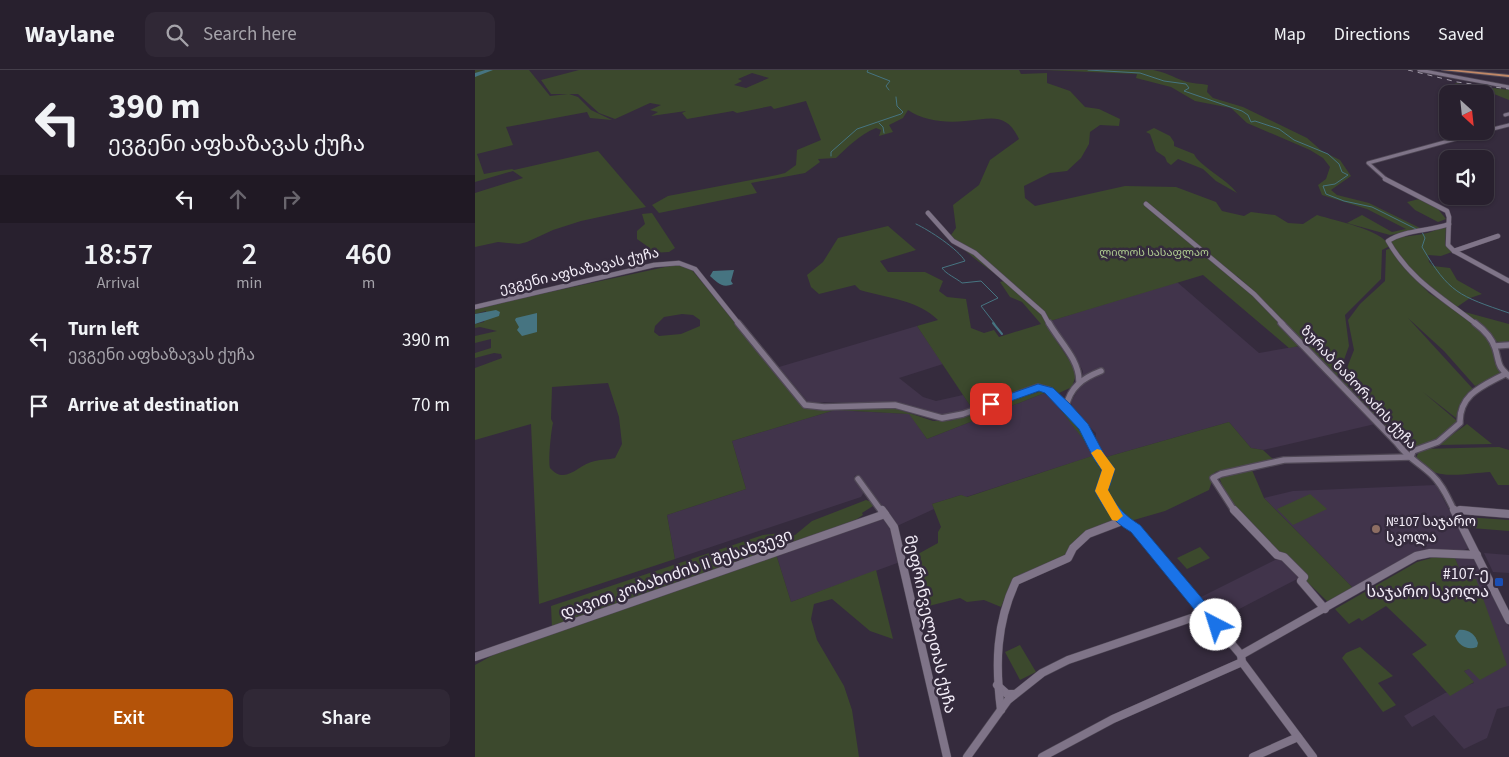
<!DOCTYPE html>
<meta charset="utf-8">
<style>
body{margin:0;font-family:"Source Sans 3","Noto Sans Georgian",sans-serif;background:#302836;color:#f1f3f6;height:100vh;display:flex;flex-direction:column;font-size:19px;white-space:nowrap}
*{box-sizing:border-box;margin:0}
p{font-size:16px;color:#a5a3aa}
.icon{flex:none;width:28px;height:28px;fill:none;stroke:currentColor;stroke-width:2;stroke-linecap:round;stroke-linejoin:round}
.map{position:relative;flex:1;overflow:hidden}
.sheet{display:flex;flex-direction:column;background:#28202e;width:475px}
.sheet>*{flex:none}
.hud{background:#28202e;color:#f1f3f6;overflow:hidden}
.needle{width:32px;rotate:153deg}
.fabs{position:absolute;left:964px;top:15px;display:grid;gap:10px}
.fabs a{display:grid;place-items:center;width:55px;height:55px;border-radius:10px;background:#28202e;box-shadow:0 1px 4px #0004,0 0 0 1px #443e4a;font-size:25px}
.pin{position:absolute;display:grid;place-items:center;width:42px;height:42px;color:#fff;margin:-21px;border-radius:10px;box-shadow:0 2px 8px #0006}
.me{position:absolute;width:55px;margin:-28px;rotate:320deg;stroke-linejoin:round;filter:drop-shadow(0 0 4px #0008)}
.turn{display:flex;align-items:center;gap:18px;height:105px;padding:0 25px;font-size:22px}
.turn .icon{width:65px;height:65px;stroke-width:2.5}
.turn b{display:block;font-size:35px;line-height:42px}
.lanes{display:flex;align-items:center;height:48px;padding:0 25px;background:#0003;justify-content:center;gap:25px;direction:ltr}
.lanes .off{opacity:.35}
.eta{display:flex;justify-content:space-evenly;align-items:center;height:85px;text-align:center}
.eta b{font-size:30px;font-weight:600;line-height:35px}
.cta{display:flex;gap:10px;margin-top:auto;padding:10px 25px}
.cta a{flex:1;height:58px;border-radius:10px;background:#b45309;color:#fff;font-size:20px;font-weight:600;line-height:58px;text-align:center}
.cta a+a{background:#302836;color:#f1f3f6}
ul{padding:0;list-style:none}
li{display:flex;align-items:center;gap:15px;height:65px;padding:0 25px}
li div{flex:1}
li b{display:block;font-size:19px}
li em{font-style:normal}
header{display:flex;align-items:center;gap:30px;box-sizing:border-box;height:70px;padding:0 25px;background:#28202e;border-bottom:1px solid #443e4a}
header strong{font-size:24px}
nav{display:flex;gap:28px;margin-inline-start:auto;font-size:18px}
.search{width:350px;height:45px;background:#302836;display:flex;align-items:center;gap:12px;box-sizing:border-box;padding:0 18px;border-radius:10px;color:#a5a3aa;font-size:19px}
main{display:flex;flex:1;min-height:0}
.map>svg:first-child{display:block}
.built{fill:#41344b}
.green{fill:#3c492d;fill-rule:evenodd}
.water{fill:#467481}
.lines{fill:none;stroke-linecap:round;stroke-linejoin:round}
.stream-far1{stroke:#467481;stroke-width:1}
.stream{stroke:#467481;stroke-width:2}
.river{fill:#467481;fill-rule:evenodd}
.minor-far3-casing{stroke:#504856;stroke-width:4.5}
.minor-far2-casing{stroke:#504856;stroke-width:5.5}
.minor-far1-casing{stroke:#504856;stroke-width:8}
.minor-casing{stroke:#504856;stroke-width:9}
.primary-casing{stroke:#504856;stroke-width:2}
.minor-far3{stroke:#7f7488;stroke-width:3}
.minor-far2{stroke:#7f7488;stroke-width:4.5}
.minor-far1{stroke:#7f7488;stroke-width:5.5}
.minor{stroke:#7f7488;stroke-width:8}
.primary{fill:#c08767;fill-rule:evenodd}
.rail{stroke:#a29ba9;stroke-width:1;stroke-dasharray:5 5;stroke-linecap:butt}
.route{fill:#1a73e8;stroke:#114b97}
.slow{fill:#f59e0b}
.education-dot{fill:#8d6e63;stroke:#352b3d;stroke-width:2}
.transit-dot{fill:#1a4fb4;stroke:#352b3d;stroke-width:2}
.labels{text-anchor:middle;stroke-width:5;stroke-linejoin:round;paint-order:stroke}
.far-park-label{font-size:11px;fill:#adc98f;stroke:#352b3d}
.street-label{font-size:14px;fill:#f3edf8;stroke:#352b3d}
.poi-label{font-size:14px;fill:#f3edf8;stroke:#352b3d;text-anchor:start}
.near-street-label{font-size:16px;fill:#f3edf8;stroke:#352b3d}
.near-poi-label{font-size:16px;fill:#f3edf8;stroke:#352b3d;text-anchor:end}
</style>
<header>
<strong>Waylane</strong>
<div class="search"><svg class="icon" aria-label="search" viewBox="0 0 24 24"><circle cx="10" cy="10" r="6"/><path d="M15 15l6 6"/></svg>Search here</div>
<nav><a>Map</a><a>Directions</a><a>Saved</a></nav>
</header>
<main>
<section class="sheet">
<div class="hud">
<div class="turn"><svg class="icon" aria-label="left" viewBox="0 0 24 24"><path d="M17 20v-9H6M10 6l-5 5 5 5"/></svg><div><b>390 m</b>ევგენი აფხაზავას ქუჩა</div></div>
<div class="lanes"><svg class="icon" aria-label="left" viewBox="0 0 24 24"><path d="M17 20v-9H6M10 6l-5 5 5 5"/></svg><svg class="icon off" aria-label="ahead" viewBox="0 0 24 24"><path d="M12 20V5M6 11l6-6 6 6"/></svg><svg class="icon off" aria-label="right" viewBox="0 0 24 24"><path d="M7 20v-9h11M14 6l5 5-5 5"/></svg></div>
</div>
<div class="eta">
<div><b>18:57</b><p>Arrival</p></div>
<div><b>2</b><p>min</p></div>
<div><b>460</b><p>m</p></div>
</div>
<ul>
<li><svg class="icon" aria-label="left" viewBox="0 0 24 24"><path d="M17 20v-9H6M10 6l-5 5 5 5"/></svg><div><b>Turn left</b><p>ევგენი აფხაზავას ქუჩა</p></div><em>390 m</em></li>
<li><svg class="icon" aria-label="arrive" viewBox="0 0 24 24"><path d="M6 21V4h12l-3 4 3 4H6"/></svg><div><b>Arrive at destination</b></div><em>70 m</em></li>
</ul>
<div class="cta"><a>Exit</a><a>Share</a></div>
</section>
<div class="map">
<svg width="1034" height="687" viewBox="0 0 1034 687">
<rect width="100%" height="100%" fill="#352b3d"/>
<!-- built -->
<g class="built">
<path d="M702 212 784 283 824 276 900 354 788 380 776 378 754 352 628 388 620 373 621 363 597 340 596 332 606 315 608 301 597 281 575 251Z"/>
<path d="M442 256 468 294 424 308 448 327 461 331 488 325 498 340 469 348 422 333 333 332 304 297Z"/>
<path d="M572 322 621 385 491 427 486 425 457 434 459 439 422 456 386 407 381 405 379 407 389 422 386 427 200 489 192 445 271 419 257 371 360 340 435 344 452 369Z"/>
<path d="M961 415 994 478 989 480H958L940 483 878 518 789 428 818 421Z"/>
<path d="M410 447 418 458 425 492 316 532 301 484Z"/>
<path d="M1009 483 1034 485V503L1018 502Z"/>
<path d="M979 486 999 487 1015 515 1034 557V636L1022 639 1012 668 989 679 959 645 937 657 929 646 970 623 999 613 989 601 994 599 1001 509 988 508Z"/>
<path d="M806 487 826 507 745 549 726 527Z"/>
</g>
<!-- green -->
<g class="green">
<path d="M0 0H54L75 26 93 24H76L66 10 104 0H544L546 4 572 3V13L595 21 610 37 624 39 645 49 644 56 625 55 615 62 614 74 606 88 592 101 575 103 549 116 550 128 560 136 650 116 701 117 741 132 747 141 769 146 776 142 800 145 813 153 828 154 842 145C861 151 905 159 915 176L907 180 906 209 870 245 874 276 862 309 781 223 762 206 757 208 779 225 824 276 814 278 728 205 572 252 575 261 602 302 597 317 584 323 566 316 498 340 442 256 463 250C443 230 412 228 385 220L380 215 344 224 336 217 332 205 348 192 363 168 413 156 441 180 405 191 413 202H450L468 211 464 221 472 227 491 229 496 258 509 263 519 260 524 267 566 254 547 232 535 227 525 212 529 211C511 196 490 184 476 165L481 158 478 135 504 115 515 90 544 69C531 41 515 49 490 51 471 53 449 51 433 40L428 48 414 55 418 62 404 66 406 60 401 58C384 65 374 76 361 88L343 89 345 92 330 103 276 113 282 123 184 143 177 135 193 126 302 105 310 103 321 95 322 80 346 70 331 31 299 39 296 36 262 43 258 41 212 49 207 43 211 41 176 46 183 42 175 40 186 35 175 33 140 49 124 43 103 24H94L103 27 116 40 137 50 115 48 112 42 31 57 38 75 2 84 9 104 37 99 39 100 123 81 171 137 106 151 78 160 52 172 44 174 23 172 0 177V123L48 108 38 101 0 112ZM277 3 294 8 271 18 259 15 267 11 263 9Z"/>
<path d="M570 0H678C690 2 698 7 709 11 717 14 725 13 733 15L732 22 738 28 768 37 832 68 847 81 865 90 876 106 856 120 862 125 894 133 947 159 915 165 872 153 887 145 917 162 931 159 892 139 847 125 843 115 851 109 855 97 848 88 835 80 772 53 756 38 720 31 696 17 661 8 662 4Z"/>
<path d="M979 13 1034 20V30L1019 24 1013 26Z"/>
<path d="M679 58 695 66 699 72V76L719 84C723 95 752 109 762 123L741 111 728 99 703 89 696 95 692 92 690 87 681 81 675 64 671 62Z"/>
<path d="M944 129 963 139 971 149 963 152 940 140 932 132Z"/>
<path d="M177 143 200 178 194 182 175 183 172 176 162 169V161L170 154 167 144Z"/>
<path d="M968 156H971L970 175 977 182 966 186 953 185 954 192 958 196 975 198 982 210 1007 224 995 228 982 237 986 241 1034 254V274L1019 271 1005 254 958 223 928 193 915 171 917 169C933 165 954 166 968 156Z"/>
<path d="M916 178 925 193 954 223 1003 255 1016 273 1020 293 1025 303 1023 306 1000 316 969 281 933 248 998 319 984 336 981 348 948 322 981 350V353L957 372 941 376 933 382 866 313 879 280 873 250 885 234 910 211 911 180Z"/>
<path d="M204 194 217 200 331 339 416 337 458 351H474L498 345 510 339 566 321C589 325 619 383 633 402L624 419V423L642 450 594 478 589 487 537 511 526 537 509 530 492 532 485 528 446 538 437 491 443 484 463 473V462L466 457 457 434 486 425 492 427 620 385 572 322 452 369 434 344 360 340 257 371 271 419 192 445 200 489 64 534 56 354 0 370V298L27 288 26 284 19 283 0 288V283L16 278V269L0 273V266L22 261 5 257 0 258V254L9 252 11 241 0 244V238ZM207 244 218 245 225 250V256L206 264 184 266 179 262 180 256 189 247ZM133 313 144 347 147 374 140 388C134 390 127 389 120 391 103 394 91 416 75 398 73 391 76 361 78 353L76 349 77 317Z"/>
<path d="M754 352 776 378 788 380 799 390C781 398 760 396 740 402L734 420 690 441 652 452 636 435 630 420 639 404 628 388Z"/>
<path d="M992 354 1017 374 963 375Z"/>
<path d="M1024 377 1034 380V415H1023L1015 402C991 403 956 413 941 388L945 379Z"/>
<path d="M777 400 789 428 878 518 853 532C825 504 752 441 744 406Z"/>
<path d="M835 424 852 439 818 455 802 439Z"/>
<path d="M391 430 397 432 398 436 387 443 388 445 382 449 328 471 77 558 76 536 288 465 305 463 310 467 320 465 337 451Z"/>
<path d="M990 447 1034 450V461L996 458Z"/>
<path d="M725 477 735 488 712 499 702 488Z"/>
<path d="M301 484 316 532 401 500 418 569 395 561 357 529 339 534 336 549 342 570 369 616 377 640 384 687H0V595L27 580Z"/>
<path d="M960 487 980 488 988 508 1001 509 1032 595 1005 610 994 599 989 601 999 612 975 626 937 584 952 575 911 536 887 551 884 548 874 554 860 539 942 492Z"/>
<path d="M545 575 561 602 545 610 530 582Z"/>
<path d="M885 577 918 606 903 613 921 635 908 642 867 588 871 583Z"/>
</g>
<!-- water -->
<g class="water">
<path d="M259 200 256 211 258 214C247 219 242 212 235 206L238 201Z"/>
<path d="M21 240 25 242 24 246 0 254V244Z"/>
<path d="M62 243V262L47 266 42 260 44 257 40 250 41 248Z"/>
<path d="M984 560C993 559 1000 564 1003 573L1002 577C992 581 983 575 980 566Z"/>
</g>
<g class="lines">
<!-- stream-far1 -->
<g class="stream-far1">
<path d="M393 0 392 2 415 11 411 16 414 20"/>
<path d="M613 0 665 3 689 11 711 14 714 18 709 21 767 41 773 45 776 52 780 51 804 59 819 70 853 84 864 94 867 102 873 105 860 114 848 116 851 124 869 131 897 137 947 162 950 168 947 177C974 223 984 226 1034 243"/>
<path d="M404 53 408 57 409 63"/>
<path d="M356 86V82L382 59 426 44 428 42 422 36 421 27"/>
<path d="M441 154C454 160 483 179 490 191L467 198C471 204 481 208 487 213L506 211 523 228 506 236 520 254"/>
</g>
<!-- stream -->
<path class="stream" d="M518 253 527 264"/>
<!-- river -->
<path class="river" d="M10 0H18L0 7V3Z"/>
<defs>
<g id="minor-far3">
<path d="M944 0 1034 17"/>
<path d="M1030 45 1034 44"/>
<path d="M1010 61 1034 55"/>
<path d="M912 110 893 93 1010 61"/>
</g>
<g id="minor-far2">
<path d="M910 109 972 141 974 147 973 175 979 181 1034 211"/>
<path d="M671 134 779 224 808 254"/>
<path d="M453 143 478 171 500 183 568 243 574 254"/>
<path d="M974 154C955 161 929 160 913 171 936 211 967 227 1001 254"/>
<path d="M979 181 1023 166"/>
<path d="M0 237 179 195 204 193 220 199 264 254"/>
</g>
<g id="minor-far1">
<path d="M263 253 330 335 349 337 420 335 467 348 488 344 563 317 574 320 609 357 625 389 634 399 627 421 639 442"/>
<path d="M574 253C584 271 604 289 604 311"/>
<path d="M806 253 922 373C934 389 943 392 957 405 968 415 973 429 980 442"/>
<path d="M1000 253C1008 259 1017 268 1020 278 1025 293 1021 295 1034 306"/>
<path d="M1020 276 1034 275"/>
<path d="M591 337C595 317 608 308 626 301"/>
<path d="M383 409 407 442"/>
<path d="M980 440 1002 442"/>
<path d="M760 442 738 408 746 404 809 390 936 387 938 381 963 372 985 353C984 324 1008 316 1030 304"/>
</g>
<g id="minor">
<path d="M407 440 419 457 472 687"/>
<path d="M638 440 660 459 766 585 767 592 838 687"/>
<path d="M759 440 802 485 809 487 829 507 826 511 850 539"/>
<path d="M979 440 1034 550"/>
<path d="M985 440 1034 444"/>
<path d="M766 585 941 486 955 483 1002 485"/>
<path d="M0 587 410 444"/>
<path d="M522 615 532 624H539"/>
<path d="M526 640C520 595 521 553 541 511L593 488 598 478 613 464 647 451"/>
<path d="M492 687 533 630 567 603 593 590 731 543"/>
<path d="M567 687 638 649 767 592"/>
<path d="M778 687 823 667"/>
</g>
<path id="primary" d="M967 0H983L1034 5V7Z"/>
</defs>
<!-- minor-far3 casing -->
<use href="#minor-far3" class="minor-far3-casing"/>
<!-- minor-far2 casing -->
<use href="#minor-far2" class="minor-far2-casing"/>
<!-- minor-far1 casing -->
<use href="#minor-far1" class="minor-far1-casing"/>
<!-- minor casing -->
<use href="#minor" class="minor-casing"/>
<!-- primary casing -->
<use href="#primary" class="primary-casing"/>
<!-- minor-far3 -->
<use href="#minor-far3" class="minor-far3"/>
<!-- minor-far2 -->
<use href="#minor-far2" class="minor-far2"/>
<!-- minor-far1 -->
<use href="#minor-far1" class="minor-far1"/>
<!-- minor -->
<use href="#minor" class="minor"/>
<!-- primary -->
<use href="#primary" class="primary"/>
<!-- rail -->
<path class="rail" d="M933 0 982 12 1034 19"/>
</g>
<!-- route -->
<path class="route" d="M563 314 578 318 595 334 613 354 630 386 640 399 633 421C642 437 649 445 665 455L746 551 748 555 746 560 741 562 736 560 656 462C637 451 630 440 620 421L627 400 619 389 604 359 570 323 564 321 516 338 510 334 512 332Z"/>
<!-- slow -->
<path class="slow" d="M622 379 626 380 640 399 633 420 648 446 642 451 637 450 620 421 627 400 616 383Z"/>
<!-- markers -->
<circle class="education-dot" cx="901" cy="459" r="5"/>
<rect class="transit-dot" x="1019" y="507" width="10" height="10" rx="2.5"/>
<g class="labels">
<!-- far-park labels -->
<g class="far-park-label">
<text x="679" y="186">ლილოს სასაფლაო</text>
</g>
<!-- street labels -->
<g class="street-label">
<text transform="translate(104 200) rotate(-13)" y="5">ევგენი აფხაზავას ქუჩა</text>
<text transform="translate(884 317) rotate(47)" y="5">ზურაბ ნამორაძის ქუჩა</text>
</g>
<!-- poi labels -->
<g class="poi-label">
<text x="911" y="456">№107 საჯარო<tspan x="911" dy="16">სკოლა</tspan></text>
</g>
<!-- near-street labels -->
<g class="near-street-label">
<text transform="translate(201 503) rotate(-19)" y="6">დავით კობახიძის II შესახვევი</text>
<text transform="translate(456 554) rotate(77)" y="6">მეფრინველეთას ქუჩა</text>
</g>
<!-- near-poi labels -->
<g class="near-poi-label">
<text x="1014" y="509">#107-ე<tspan x="1014" dy="18">საჯარო სკოლა</tspan></text>
</g>
</g>
</svg>
<div class="fabs">
<a><svg class="needle" viewBox="-14 -14 28 28"><path d="M0-13l5 13h-10z" fill="#e53935"/><path d="M0 13l5-13h-10z" fill="#a5a3aa"/></svg></a>
<a><svg class="icon" aria-label="sound" viewBox="0 0 24 24"><path d="M4 9h4l5-4v14l-5-4H4zM17 9q2 3 0 6"/></svg></a>
</div>
<div class="pin" style="left:516px;top:334px;background:#d93025"><svg class="icon" aria-label="arrive" viewBox="0 0 24 24"><path d="M6 21V4h12l-3 4 3 4H6"/></svg></div>
<svg class="me" style="left:741px;top:555px" viewBox="-20 -20 40 40"><circle r="19" fill="#fff"/><path d="M0-13L10 11 0 6-10 11z" fill="#1a73e8"/></svg>
</div>
</main>
